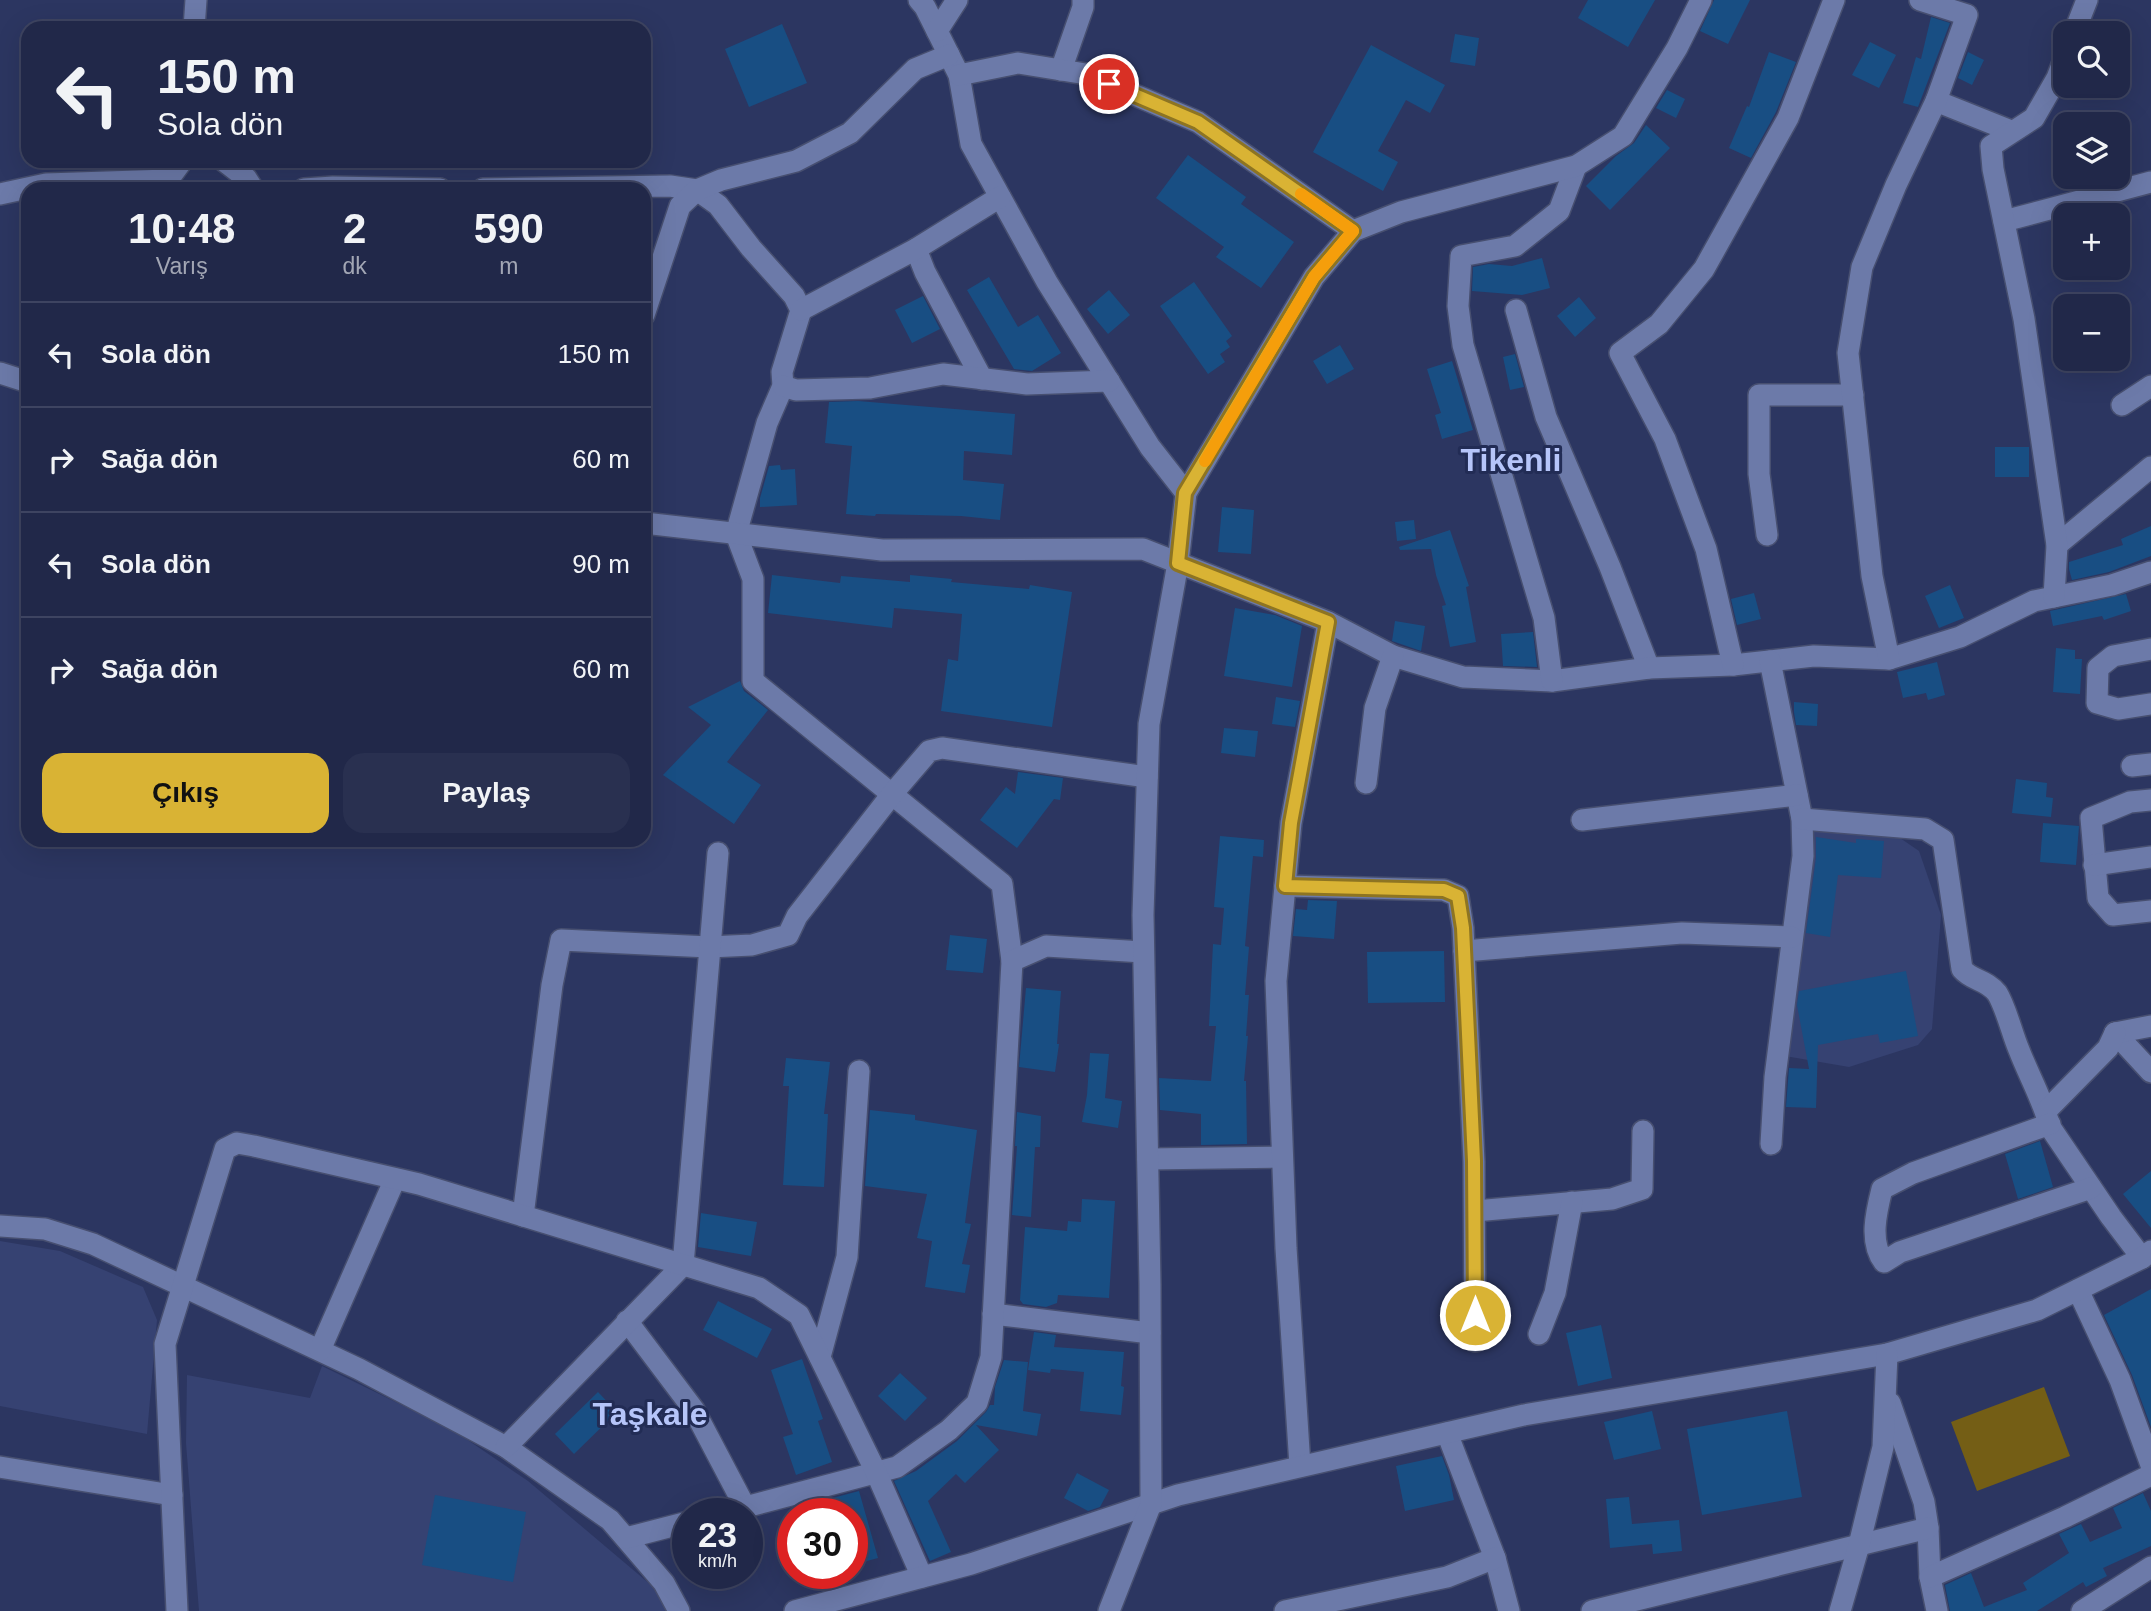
<!DOCTYPE html>
<html lang="tr">
<meta charset="utf-8">
<style>
body{margin:0;font-family:Arial,sans-serif;background:#293050;color:#f1f3f6;height:100vh;display:flex;flex-direction:column;font-size:26px;white-space:nowrap}
*{box-sizing:border-box;margin:0}
p{font-size:23px;color:#a2a6b4}
.icon{flex:none;width:38px;height:38px;fill:none;stroke:currentColor;stroke-width:2;stroke-linecap:round;stroke-linejoin:round}
.map{position:relative;flex:1;overflow:hidden}
.details{position:absolute;left:21px;top:182px;width:630px;height:665px;display:flex;flex-direction:column;background:#212849;border-radius:21px;box-shadow:0 7px 28px #0002,0 0 0 2px #3e4461}
.details>*{flex:none}
.guide{position:absolute;left:21px;top:21px;width:630px;height:147px;border-radius:21px;box-shadow:0 7px 28px #0002,0 0 0 2px #3e4461;background:#212849;color:#f1f3f6;overflow:hidden}
.fabs{position:absolute;left:2053px;top:21px;display:grid;gap:14px}
.fabs a{display:grid;place-items:center;width:77px;height:77px;border-radius:14px;background:#212849;box-shadow:0 7px 28px #0002,0 0 0 2px #3e4461;font-size:35px}
.speed{position:absolute;left:672px;top:1498px;display:flex;gap:14px;font-size:35px;font-weight:700;text-align:center}
.speed>*{display:grid;place-content:center;width:91px;height:91px;border-radius:50%;background:#212849;box-shadow:0 7px 28px #0002,0 0 0 2px #3e4461;line-height:1}
.speed small{font-size:18px;font-weight:400}
.speed .limit{border:10px solid #d22;background:#fff;color:#111}
.pin{position:absolute;display:grid;place-items:center;width:60px;height:60px;color:#fff;margin:-30px;border:4px solid #fff;border-radius:50%;box-shadow:0 2px 7px #0007}
.me{position:absolute;width:77px;margin:-38px;rotate:0deg;stroke-linejoin:round;filter:drop-shadow(0 0 5px #0008)}
.turn{display:flex;align-items:center;gap:24px;height:147px;padding:0 21px;font-size:32px}
.turn .icon{width:91px;height:91px;stroke-width:2.5}
.turn b{display:block;font-size:49px;line-height:60px}
.eta{display:flex;justify-content:space-evenly;align-items:center;height:119px;text-align:center}
.eta b{font-size:42px;font-weight:700;line-height:49px}
.action{display:flex;gap:14px;margin-top:auto;padding:14px 21px}
.action a{flex:1;height:80px;border-radius:21px;background:#d9b334;color:#111;font-size:28px;font-weight:700;line-height:80px;text-align:center}
.action a+a{background:#293050;color:#f1f3f6}
ul{padding:0;list-style:none}
li{display:flex;align-items:center;gap:21px;height:105px;padding:0 21px;border-top:2px solid #3e4461}
li div{flex:1}
li b{display:block;font-size:26px}
li em{font-style:normal}
.map>svg:first-child{display:block}
.built{fill:#364272}
.green{fill:#745e15}
.building{fill:#184e83}
.lines{fill:none;stroke-linecap:round;stroke-linejoin:round}
.minor-casing{stroke:#474f70;stroke-width:24}
.minor{stroke:#6c7aa9;stroke-width:21}
.route-casing{stroke:#8d7422;stroke-width:18}
.route{stroke:#d9b334;stroke-width:12}
.slow{stroke:#f59e0b;stroke-width:12}
.labels{text-anchor:middle;stroke-width:6;stroke-linejoin:round;paint-order:stroke}
.district-label{font-size:32px;font-weight:bold;fill:#b6c5f9;stroke:#222c55}
</style>
<div class="map">
<svg width="2151" height="1611" viewBox="0 0 2151 1611">
<rect width="100%" height="100%" fill="#2c3661"/>
<!-- built -->
<g class="built">
<path d="M1812 830 1900 838 1919 851 1941 915 1932 1029 1918 1045 1849 1067 1785 1056Z"/>
<path d="M0 1241 60 1251 143 1287 157 1320 147 1434 0 1406Z"/>
<path d="M322 1366 453 1430 528 1481 651 1585 667 1609 665 1611H199L186 1443 187 1375 310 1398Z"/>
</g>
<!-- green -->
<path class="green" d="M2044 1387 2070 1456 1977 1491 1951 1422Z"/>
<!-- building -->
<g class="building">
<path d="M1588 0H1655L1628 47 1578 18Z"/>
<path d="M1714 0H1750L1728 44 1700 31Z"/>
<path d="M1931 17 1950 23 1918 107 1903 103 1916 57 1921 59Z"/>
<path d="M782 24 807 83 749 107 725 49Z"/>
<path d="M1455 34 1479 38 1475 66 1450 62Z"/>
<path d="M1870 42 1896 55 1879 88 1852 75Z"/>
<path d="M1371 45 1445 85 1430 113 1406 100 1378 151 1398 162 1383 191 1313 152Z"/>
<path d="M1769 52 1796 62 1776 112 1751 158 1729 148 1747 106 1749 107Z"/>
<path d="M1968 52 1984 60 1972 85 1958 78Z"/>
<path d="M1667 90 1685 99 1676 118 1656 108Z"/>
<path d="M1646 125 1670 148 1610 210 1586 186 1616 156 1634 143Z"/>
<path d="M1188 155 1246 197 1241 204 1294 242 1261 288 1216 257 1224 247 1156 198Z"/>
<path d="M1542 258 1550 288 1522 295 1472 291 1473 267 1489 264 1512 266Z"/>
<path d="M989 277 1018 327 1038 315 1061 353 1032 371 1014 369 967 290Z"/>
<path d="M1194 282 1232 336 1226 341 1230 347 1220 354 1225 362 1208 374 1160 306Z"/>
<path d="M1109 290 1130 315 1108 334 1087 309Z"/>
<path d="M923 296 940 329 912 343 895 310Z"/>
<path d="M1579 297 1596 318 1575 337 1557 316Z"/>
<path d="M1340 345 1354 369 1327 384 1313 361Z"/>
<path d="M1515 354 1524 387 1510 390 1503 357Z"/>
<path d="M1452 361 1473 430 1442 439 1435 415 1441 413 1427 369Z"/>
<path d="M858 401 1015 414 1012 455 964 451 963 480 1004 484 1000 520 961 516 876 514 875 516 846 514 852 446 825 443 829 402Z"/>
<rect x="1995" y="447" width="34" height="30"/>
<path d="M780 465 781 470 795 469 797 505 760 507V498L769 466Z"/>
<path d="M1222 507 1254 510 1251 554 1218 552Z"/>
<path d="M1414 520 1416 539 1397 541 1395 522Z"/>
<path d="M2151 526V556L2109 572 2072 580 2069 569V562L2123 545 2121 539Z"/>
<path d="M1450 530 1469 586 1466 587 1476 642 1450 647 1442 606 1446 605 1436 575 1431 549 1400 550 1399 547Z"/>
<path d="M772 575 840 583 841 576 910 582V575L952 579 951 582 1029 589 1030 585 1072 592 1052 727 941 711 948 659 958 661 962 614 894 608 892 628 768 613Z"/>
<path d="M1950 585 1964 618 1939 628 1925 596Z"/>
<path d="M1754 593 1761 619 1737 625 1731 599Z"/>
<path d="M2126 594 2131 611 2104 620 2102 616 2053 626 2050 611Z"/>
<path d="M1235 608 1275 615 1302 626 1292 687 1224 676Z"/>
<path d="M1395 621 1425 626 1421 651 1392 641Z"/>
<path d="M1533 632 1537 667 1503 666 1501 634Z"/>
<path d="M2056 648 2075 650V659H2082L2080 694 2053 692Z"/>
<path d="M1937 662 1945 695 1928 700 1926 693 1903 698 1897 672Z"/>
<path d="M740 681 744 691 768 710 727 762 761 785 734 824 663 775 711 725 688 707Z"/>
<path d="M1276 697 1300 701 1295 727 1272 724Z"/>
<path d="M1794 702 1818 704 1817 726 1796 725 1794 712Z"/>
<path d="M1224 728 1258 731 1255 757 1221 753Z"/>
<path d="M1018 772 1063 778 1060 800 1054 799 1017 848 980 820 1006 787 1015 794Z"/>
<path d="M2016 779 2047 783 2046 797 2053 798 2051 817 2012 813Z"/>
<path d="M2043 823 2079 826 2076 865 2040 862Z"/>
<path d="M1220 836 1264 840 1263 857 1253 856 1245 946 1249 947 1245 995H1249L1246 1036H1248L1244 1081H1246L1247 1144 1201 1145V1114L1160 1110 1159 1078 1211 1081 1216 1026H1209L1213 944 1221 945 1224 908 1214 907Z"/>
<path d="M1816 837 1856 843V839L1884 841 1881 878 1838 875 1830 937 1806 933 1816 858Z"/>
<path d="M1308 900 1337 901 1334 939 1293 936 1296 909 1307 910Z"/>
<path d="M950 935 987 939 983 973 946 970Z"/>
<path d="M1444 951 1445 1002 1368 1003 1367 952Z"/>
<path d="M1906 971 1918 1036 1880 1043 1878 1034 1818 1045 1816 1108 1786 1107 1789 1068 1809 1069 1797 1005 1799 991Z"/>
<path d="M1026 988 1061 991 1057 1044H1059L1055 1072 1019 1067Z"/>
<path d="M1090 1053 1109 1054 1105 1098 1122 1101 1118 1128 1082 1122 1087 1095Z"/>
<path d="M786 1058 830 1062 824 1114H828L824 1187 783 1185 789 1086H783Z"/>
<path d="M870 1110 915 1115V1120L977 1130 965 1223 971 1224 962 1264 970 1265 965 1293 925 1287 932 1241 917 1238 927 1194 865 1186Z"/>
<path d="M1017 1112 1041 1116 1040 1147H1035L1031 1217 1012 1215 1017 1146H1015Z"/>
<path d="M2040 1141 2053 1187 2018 1199 2005 1154Z"/>
<path d="M2151 1171V1228L2123 1194Z"/>
<path d="M1082 1199 1115 1201 1109 1298 1058 1295 1057 1303 1046 1307 1023 1304 1020 1300 1025 1227 1067 1231 1068 1221 1081 1222Z"/>
<path d="M701 1213 757 1222 751 1256 698 1247Z"/>
<path d="M2151 1289V1427L2132 1375 2104 1315Z"/>
<path d="M718 1301 772 1329 757 1358 703 1330Z"/>
<path d="M1601 1325 1612 1378 1578 1386 1566 1333Z"/>
<path d="M1034 1332 1056 1335 1054 1347 1124 1352 1121 1386 1124 1387 1121 1415 1080 1411 1084 1372 1051 1369 1050 1373 1028 1370Z"/>
<path d="M802 1359 823 1419 818 1421 832 1462 796 1475 783 1437 793 1434 771 1370Z"/>
<path d="M1004 1360 1028 1362 1023 1411 1041 1414 1037 1436 976 1425 999 1450 965 1483 956 1474 928 1501 951 1552 930 1561 894 1481 916 1471 957 1441 986 1412 990 1405H994L995 1387Z"/>
<path d="M900 1373 927 1398 905 1421 878 1396Z"/>
<path d="M598 1392 617 1412 574 1454 555 1434Z"/>
<path d="M1652 1411 1661 1449 1614 1460 1604 1422Z"/>
<path d="M1787 1411 1802 1497 1702 1515 1687 1429Z"/>
<path d="M1442 1456 1449 1475 1454 1500 1405 1511 1396 1466Z"/>
<path d="M1077 1473 1109 1490 1100 1507 1088 1511 1064 1498Z"/>
<path d="M859 1491 878 1558 852 1565V1514H829L825 1500Z"/>
<path d="M2143 1493 2151 1511V1546L2103 1568 2107 1576 2086 1587 2083 1582 2037 1611H1950L1945 1585 1971 1573 1984 1607 2027 1590 2023 1583 2069 1553 2059 1534 2081 1524 2090 1542 2122 1528 2113 1508Z"/>
<path d="M435 1495 526 1512 513 1582 422 1565Z"/>
<path d="M1629 1497 1632 1524 1679 1520 1682 1551 1653 1554 1652 1544 1610 1548 1606 1499Z"/>
</g>
<g class="lines">
<defs>
<g id="minor">
<path d="M919 0 925 7 959 75 971 144 1047 282 1150 447 1186 493"/>
<path d="M194 28 196 0"/>
<path d="M937 31 957 0"/>
<path d="M2074 33 2087 0"/>
<path d="M1061 70 1083 7V0"/>
<path d="M959 75 1018 63 1086 74 1198 122 1353 231"/>
<path d="M1936 101 2011 131"/>
<path d="M224 161 246 178 253 189"/>
<path d="M304 189 333 187 440 189"/>
<path d="M483 189 670 186 697 190 718 205 751 248 794 296 801 310 782 372 783 386 767 423 736 534 753 579V681L1002 884 1012 961"/>
<path d="M0 194 46 184 168 180 182 161"/>
<path d="M2004 221 2151 182"/>
<path d="M916 249 925 272 982 379"/>
<path d="M801 310 916 249 1000 197"/>
<path d="M1516 310 1546 417 1610 567 1649 668"/>
<path d="M644 315 680 206 697 190 721 180 796 161 850 133 915 69 949 55"/>
<path d="M0 373 28 382"/>
<path d="M783 386 796 390 870 388 943 374 1027 384 1109 381"/>
<path d="M2122 405 2151 386"/>
<path d="M644 523 882 550 1143 549 1328 622 1393 656 1463 677 1552 681 1649 668 1733 665 1814 656 1889 659 1960 637 2034 601 2112 585 2151 572"/>
<path d="M1767 535 1759 474V395H1853"/>
<path d="M2057 545 2151 467"/>
<path d="M2054 597 2057 545 2024 319 1993 169 1991 146 2034 118 2057 78 2065 57"/>
<path d="M2151 649 2113 656 2098 668 2097 703 2118 709 2151 704"/>
<path d="M1889 659 1872 576 1848 353 1862 267 1896 185 1936 101 1967 15 1920 0"/>
<path d="M1770 661 1802 819 1803 856 1775 1077 1771 1144"/>
<path d="M1733 665 1706 549 1665 439 1620 353 1659 324 1704 269 1788 118 1834 0"/>
<path d="M1552 681 1544 618 1463 345 1458 306 1461 256 1515 246 1559 211 1576 166"/>
<path d="M2132 766 2151 764"/>
<path d="M1366 783 1375 708 1393 656"/>
<path d="M2151 800 2130 802 2091 818 2098 898 2113 915 2151 911"/>
<path d="M1802 819 1925 829 1943 840 1962 969C1972 981 1986 979 1997 993 2006 1007 2012 1034 2019 1050 2029 1076 2043 1100 2050 1127L2111 1217 2142 1258"/>
<path d="M1582 820 1797 795"/>
<path d="M2094 865 2151 857"/>
<path d="M1285 886 1444 890 1458 896 1463 928 1474 1162 1475 1341"/>
<path d="M1464 951 1682 933 1792 937"/>
<path d="M2115 1033 2151 1072"/>
<path d="M2115 1033 2151 1026"/>
<path d="M2046 1111 2108 1048 2115 1033"/>
<path d="M2050 1124 1913 1173 1882 1189C1876 1213 1869 1242 1884 1262L1900 1252 2091 1188"/>
<path d="M1148 1159 1282 1157"/>
<path d="M1475 1211 1612 1199 1642 1189 1643 1131"/>
<path d="M523 1216 552 985 561 940 709 947 752 945 788 935 797 916 893 793 929 751 942 748 1147 777"/>
<path d="M0 1226 45 1229 93 1244 359 1369 506 1447 610 1520 664 1583 679 1611"/>
<path d="M2078 1290 2120 1380 2151 1465"/>
<path d="M993 1314 1150 1333"/>
<path d="M627 1321 694 1410 745 1507"/>
<path d="M1539 1334 1555 1293 1572 1202"/>
<path d="M320 1350 395 1179"/>
<path d="M820 1357 847 1257 859 1071"/>
<path d="M1890 1403 1924 1502 1928 1528 1930 1577 1937 1611"/>
<path d="M1447 1433 1495 1558 1509 1611"/>
<path d="M506 1447 683 1265 718 853"/>
<path d="M1300 1466 1286 1248 1276 981 1291 823 1328 622"/>
<path d="M0 1467 172 1495"/>
<path d="M719 1514 897 1467 949 1430 977 1403 991 1357 1012 961 1046 946 1143 952"/>
<path d="M626 1538 688 1522"/>
<path d="M1930 1577 2065 1517 2151 1475"/>
<path d="M177 1611 165 1344 225 1149 237 1143 254 1146 419 1184 759 1288 799 1315 876 1472 922 1577"/>
<path d="M795 1611 971 1564 1178 1495 1524 1415 1887 1354 2037 1310 2142 1258 2151 1251"/>
<path d="M1109 1611 1151 1504 1150 1284 1143 915 1149 724 1178 563 1186 493 1314 277 1353 231 1401 212 1576 166 1623 136 1677 48 1701 0"/>
<path d="M1285 1611 1447 1577 1495 1558"/>
<path d="M1592 1611 1928 1528"/>
<path d="M1840 1611 1859 1545 1883 1447 1887 1354"/>
<path d="M2082 1611 2151 1567"/>
</g>
</defs>
<!-- minor casing -->
<use href="#minor" class="minor-casing"/>
<!-- minor -->
<use href="#minor" class="minor"/>
</g>
<g class="lines">
<defs>
<path id="route" d="M1109 84 1198 122 1353 231 1314 277 1185 493 1178 563 1328 622 1291 823 1285 886 1444 890 1458 896 1463 928 1474 1161 1475 1315"/>
</defs>
<!-- route casing -->
<use href="#route" class="route-casing"/>
<!-- route -->
<use href="#route" class="route"/>
<!-- slow -->
<path class="slow" d="M1205 461 1314 277 1353 231 1301 194"/>
</g>
<g class="labels">
<!-- district labels -->
<g class="district-label">
<text x="1511" y="471">Tikenli</text>
<text x="650" y="1425">Taşkale</text>
</g>
</g>
</svg>
<div class="fabs">
<a><svg class="icon" aria-label="search" viewBox="0 0 24 24"><circle cx="10" cy="10" r="6"/><path d="M15 15l6 6"/></svg></a>
<a><svg class="icon" aria-label="layers" viewBox="0 0 24 24"><path d="M12 4l9 5-9 5-9-5zM3 14l9 5 9-5"/></svg></a>
<a>+</a>
<a>−</a>
</div>
<div class="speed"><div>23<small>km/h</small></div><div class="limit">30</div></div>
<div class="pin" style="left:1109px;top:84px;background:#d93025"><svg class="icon" aria-label="arrive" viewBox="0 0 24 24"><path d="M6 21V4h12l-3 4 3 4H6"/></svg></div>
<svg class="me" style="left:1475px;top:1315px" viewBox="-20 -20 40 40"><circle r="17" fill="#d9b334" stroke="#fff" stroke-width="3"/><path d="M0-11L8 9 0 5-8 9z" fill="#fff"/></svg>
<div class="guide">
<div class="turn"><svg class="icon" aria-label="left" viewBox="0 0 24 24"><path d="M17 20v-9H6M10 6l-5 5 5 5"/></svg><div><b>150 m</b>Sola dön</div></div>
</div>
<section class="details">
<div class="eta">
<div><b>10:48</b><p>Varış</p></div>
<div><b>2</b><p>dk</p></div>
<div><b>590</b><p>m</p></div>
</div>
<ul>
<li><svg class="icon" aria-label="left" viewBox="0 0 24 24"><path d="M17 20v-9H6M10 6l-5 5 5 5"/></svg><div><b>Sola dön</b></div><em>150 m</em></li>
<li><svg class="icon" aria-label="right" viewBox="0 0 24 24"><path d="M7 20v-9h11M14 6l5 5-5 5"/></svg><div><b>Sağa dön</b></div><em>60 m</em></li>
<li><svg class="icon" aria-label="left" viewBox="0 0 24 24"><path d="M17 20v-9H6M10 6l-5 5 5 5"/></svg><div><b>Sola dön</b></div><em>90 m</em></li>
<li><svg class="icon" aria-label="right" viewBox="0 0 24 24"><path d="M7 20v-9h11M14 6l5 5-5 5"/></svg><div><b>Sağa dön</b></div><em>60 m</em></li>
</ul>
<div class="action"><a>Çıkış</a><a>Paylaş</a></div>
</section>
</div>
